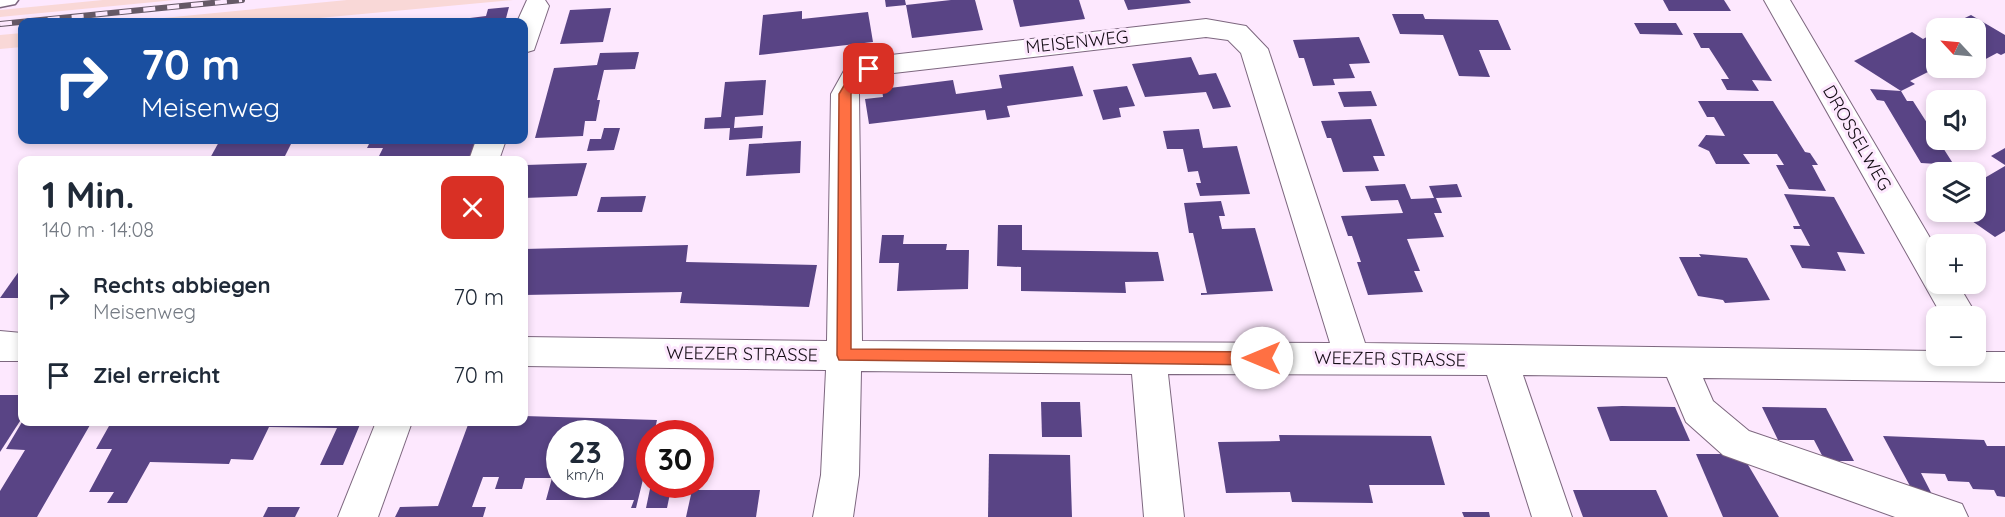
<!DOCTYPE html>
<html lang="de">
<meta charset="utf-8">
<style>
body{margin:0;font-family:Quicksand,sans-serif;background:#f2f2f3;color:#1f2937;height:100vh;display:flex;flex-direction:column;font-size:22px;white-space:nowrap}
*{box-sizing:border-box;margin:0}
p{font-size:20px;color:#747a83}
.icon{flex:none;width:33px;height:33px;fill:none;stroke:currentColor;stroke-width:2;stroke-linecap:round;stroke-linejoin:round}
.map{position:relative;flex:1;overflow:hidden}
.sheet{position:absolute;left:18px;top:156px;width:510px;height:270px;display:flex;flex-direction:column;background:#fff;border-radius:12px;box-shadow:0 3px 9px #0003}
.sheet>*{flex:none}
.banner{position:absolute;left:18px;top:18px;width:510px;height:126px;border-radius:12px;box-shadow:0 3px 9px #0003;background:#1a4fa0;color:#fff;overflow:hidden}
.needle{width:39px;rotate:296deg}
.tools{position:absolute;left:1926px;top:18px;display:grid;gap:12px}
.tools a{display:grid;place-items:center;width:60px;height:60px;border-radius:12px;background:#fff;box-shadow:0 3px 9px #0003;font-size:30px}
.speed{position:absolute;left:546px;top:420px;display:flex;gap:12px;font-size:30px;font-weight:700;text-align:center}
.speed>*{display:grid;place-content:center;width:78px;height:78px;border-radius:50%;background:#fff;box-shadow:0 3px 9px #0003;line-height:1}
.speed small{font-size:15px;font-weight:400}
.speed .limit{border:9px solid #d22;background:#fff;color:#111}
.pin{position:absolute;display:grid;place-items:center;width:51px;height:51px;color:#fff;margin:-26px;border-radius:12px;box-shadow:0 3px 9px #0006}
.me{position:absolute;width:66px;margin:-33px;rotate:270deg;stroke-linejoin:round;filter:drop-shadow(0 0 4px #0008)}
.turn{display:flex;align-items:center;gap:21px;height:126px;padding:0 24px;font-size:27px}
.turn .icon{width:78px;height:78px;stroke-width:2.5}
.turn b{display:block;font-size:42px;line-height:51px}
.round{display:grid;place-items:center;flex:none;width:63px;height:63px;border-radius:12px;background:#f2f2f3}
.overview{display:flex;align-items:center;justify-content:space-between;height:102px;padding:0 24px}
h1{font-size:36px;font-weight:700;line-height:45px}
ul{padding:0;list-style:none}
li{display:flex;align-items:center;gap:18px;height:78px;padding:0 24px}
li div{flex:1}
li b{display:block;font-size:22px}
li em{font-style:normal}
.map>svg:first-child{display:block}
.green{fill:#f9d8d7}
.building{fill:#594485;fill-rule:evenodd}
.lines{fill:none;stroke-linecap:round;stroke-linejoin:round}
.lane-casing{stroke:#7d677f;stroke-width:3}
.street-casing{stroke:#7d677f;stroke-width:2}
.lane{fill:#fff;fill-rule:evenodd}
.street{fill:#fff;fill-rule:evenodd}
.rail-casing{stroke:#665967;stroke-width:6}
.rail{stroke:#fde8fe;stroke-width:4;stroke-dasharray:12;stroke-linecap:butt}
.route{fill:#ff7043;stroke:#a6492c;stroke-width:1.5}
.labels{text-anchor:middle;stroke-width:6;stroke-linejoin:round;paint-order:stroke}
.street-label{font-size:18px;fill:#150d16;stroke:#fde8fe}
</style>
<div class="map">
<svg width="2005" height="517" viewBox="0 0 2005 517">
<rect width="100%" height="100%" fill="#fde8fe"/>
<!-- green -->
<g class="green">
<path d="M103 0H175L0 17V10Z"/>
<path d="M347 0H513L276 22H122Z"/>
<path d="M22 33V47L0 49V35Z"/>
</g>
<!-- building -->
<g class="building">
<path d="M885 0H905L906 5 886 7Z"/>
<path d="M951 0H975L983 30 912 38 906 5Z"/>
<path d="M1013 0H1079L1085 19 1020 27Z"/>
<path d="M1124 0H1189L1191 3 1128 10Z"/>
<path d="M1663 0H1724L1731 11H1669Z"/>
<path d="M509 7 505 22H468L470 18 486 16 488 9Z"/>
<path d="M611 8 603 42 560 44 570 10Z"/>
<path d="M802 11V19L868 12 873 42 759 55 763 15Z"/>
<path d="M1392 14H1423L1425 19 1498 20 1511 50H1479L1490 77 1459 76 1443 35 1400 34Z"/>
<path d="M1971 15 2005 35V53L2001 55 1997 53 1982 61 1986 63 1973 70 1969 68H1976V28H1944Z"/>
<path d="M1634 23H1676L1683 35 1640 34Z"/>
<path d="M1912 32 1923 39 1936 32V68L1910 81 1915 84 1901 91 1907 101H1913L1954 165 1921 163 1884 101 1877 100 1870 89 1901 91 1854 61Z"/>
<path d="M1693 33H1742L1772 81 1752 80 1759 91 1727 90 1721 79H1729L1709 48H1701Z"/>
<path d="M1359 37 1370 63 1349 64 1355 78 1333 79 1335 85 1313 86 1304 58H1299L1293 40Z"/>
<path d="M639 52 635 69 604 70 597 100H600L596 121H585L583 136 535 138 554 68 597 65 600 53Z"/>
<path d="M1191 57 1199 75 1216 73 1231 107 1213 109 1206 92 1145 97 1132 64Z"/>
<path d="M1073 66 1083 96 1007 106 1010 117 987 120 985 110 869 124 865 99 883 97 882 89 953 80 956 94 1002 88 999 75Z"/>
<path d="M766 80 763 115 735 117 734 128 763 126 762 138 729 140 730 128 704 129 705 118 721 117 725 82Z"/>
<path d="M1127 86 1135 106 1119 108 1121 117 1103 120 1093 90Z"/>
<path d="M1371 91 1377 106 1344 107 1338 92Z"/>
<path d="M1698 101H1773L1805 152 1810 153 1818 165H1812L1826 191 1789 189 1776 165H1784L1777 154H1743L1750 164H1716L1709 151 1698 146 1706 135 1725 136 1714 117H1707Z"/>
<path d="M1371 119 1385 156H1373L1379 171 1343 172 1331 138H1327L1321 121Z"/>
<path d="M604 128H620L614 150 587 151 590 139H601Z"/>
<path d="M1199 129 1203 148 1237 146 1250 194 1200 196 1196 183H1201L1198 171 1188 172 1183 149H1167L1163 131Z"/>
<path d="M220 140H293L283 160H209Z"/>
<path d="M371 140H478L470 160H377L383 148H367Z"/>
<path d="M801 141 800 173 746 176 749 144Z"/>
<path d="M2005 148V165L1991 156Z"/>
<path d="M587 163 577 196 524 198 526 165Z"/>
<path d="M2005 166V231L1995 237 1959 212H1976V183Z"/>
<path d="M1405 184 1411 199 1434 198 1429 186 1457 184 1462 197 1436 198 1442 213H1434L1444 237 1407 239 1420 271H1414L1423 292 1368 295 1357 262H1361L1352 236H1348L1341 216 1403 213 1398 200 1371 201 1365 186Z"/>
<path d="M1784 194 1834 197 1865 254 1837 252 1846 271 1802 268 1790 245 1810 246 1801 229H1794L1793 226H1800Z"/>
<path d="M646 196 642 212H597L601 197Z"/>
<path d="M1221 201 1225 216H1219L1222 229 1255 228 1273 291 1201 295V293H1207L1193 233H1189L1184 203Z"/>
<path d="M998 225H1022V250L1158 252 1164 281 1125 282 1126 293 1021 291V267L997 266Z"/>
<path d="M882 235H904L903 244H947L946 250H969L968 289 897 291 899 263H879Z"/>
<path d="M688 245 686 262 817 265 809 307 680 303 682 292 524 295V249Z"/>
<path d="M1699 254 1747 258 1770 300 1725 303 1723 300 1698 296 1679 257H1701Z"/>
<path d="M22 267V298H0Z"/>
<path d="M0 395H22V418L0 452Z"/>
<path d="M1041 402H1080L1082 437H1042Z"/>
<path d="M1622 406 1675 407 1690 441H1610L1597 407Z"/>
<path d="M1762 407 1826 408 1854 461H1825L1814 440H1778Z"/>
<path d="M524 416 657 420 654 434H650V451L636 508H631L634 500H546L552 478H525L522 489H495L499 477H483L472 507H486L483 517H395L400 507 438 506 469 422H524ZM560 434H610V484H560Z"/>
<path d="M22 422H361L343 465H320L337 428 269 427 253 460 231 459 229 464 150 462 127 503H107L114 492H89L112 449H96L109 426 90 425 37 517H0V491L25 450 6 449Z"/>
<path d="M1279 435 1431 436 1445 485H1369L1373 503 1292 502 1290 492 1226 493 1218 442 1280 441Z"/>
<path d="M1883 436 1984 440 1987 446H2005V497L1997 496 1994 490 1973 489 1969 482 1948 481 1945 474 1921 473 1937 504 1916 497Z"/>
<path d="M989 454 1070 455 1072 517H988Z"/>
<path d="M1696 454H1737L1744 458 1779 517H1723Z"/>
<path d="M651 484H672L667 508H646Z"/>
<path d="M692 490H760L756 517H686Z"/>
<path d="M1573 490H1656L1668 517H1583Z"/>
<path d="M268 507H300L295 517H263Z"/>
<path d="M1462 512H1489L1490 517H1464Z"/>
</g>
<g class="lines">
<defs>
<path id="lane" d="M0 0H18L15 4 0 7Z"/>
<g id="street">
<path d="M527 0H545L549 6 534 50 524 53V22H517Z"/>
<path d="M1764 0H1790L1936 248V284H1958L1977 316 1976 319V316H1942Z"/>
<path d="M1206 19 1246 26 1268 49 1365 343 1936 351V356H1976V352H2005V382L1703 378 1713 401 1749 431 1962 504 1968 517H1895L1723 455 1686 422 1667 377 1523 375 1572 517H1532L1487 375 1168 374 1184 517H1144L1132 374 861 371 859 475 853 517H813L821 475 826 370 524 366V337L827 341 831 94 846 67 882 56ZM1206 37 1228 40 1241 53 1330 343 862 341 859 94 867 81 885 74Z"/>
<path d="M476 140H506L499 160H469Z"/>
<path d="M0 331 22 333V361H0Z"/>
<path d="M376 422H412L378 517H338Z"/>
</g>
</defs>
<!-- lane casing -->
<use href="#lane" class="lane-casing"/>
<!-- street casing -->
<use href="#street" class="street-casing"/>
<!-- lane -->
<use href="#lane" class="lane"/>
<!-- street -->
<use href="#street" class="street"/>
<defs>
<path id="rail" d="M0 24 242 0"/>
</defs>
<!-- rail casing -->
<use href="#rail" class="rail-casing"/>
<!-- rail -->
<use href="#rail" class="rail"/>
</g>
<!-- route -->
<path class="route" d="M869 66 875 69 860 77 851 94V349L1262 352 1267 354 1269 358 1267 363 1262 365 839 360 837 355 839 94 852 72Z"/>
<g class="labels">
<!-- street labels -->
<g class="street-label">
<text transform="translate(1077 42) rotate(-6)" y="6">MEISENWEG</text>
<text transform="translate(1857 138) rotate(60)" y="6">DROSSELWEG</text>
<text transform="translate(742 354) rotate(1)" y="6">WEEZER STRASSE</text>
<text transform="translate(1390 359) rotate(1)" y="6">WEEZER STRASSE</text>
</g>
</g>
</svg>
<div class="tools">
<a><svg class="needle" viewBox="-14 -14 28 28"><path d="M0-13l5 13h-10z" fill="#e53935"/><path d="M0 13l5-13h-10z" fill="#747a83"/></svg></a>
<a><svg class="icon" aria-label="sound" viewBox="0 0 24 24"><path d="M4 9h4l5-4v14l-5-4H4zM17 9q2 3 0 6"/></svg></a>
<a><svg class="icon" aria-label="layers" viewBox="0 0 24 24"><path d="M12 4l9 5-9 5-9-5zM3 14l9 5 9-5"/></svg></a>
<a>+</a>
<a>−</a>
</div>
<div class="speed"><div>23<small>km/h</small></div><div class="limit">30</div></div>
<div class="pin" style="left:869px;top:69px;background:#d93025"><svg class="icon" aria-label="arrive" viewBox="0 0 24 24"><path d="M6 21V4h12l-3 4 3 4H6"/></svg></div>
<svg class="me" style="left:1262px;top:358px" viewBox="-20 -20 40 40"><circle r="19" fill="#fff"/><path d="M0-13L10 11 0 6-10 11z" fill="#ff7043"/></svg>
<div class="banner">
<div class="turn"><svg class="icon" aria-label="right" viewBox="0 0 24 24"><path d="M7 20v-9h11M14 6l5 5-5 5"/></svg><div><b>70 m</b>Meisenweg</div></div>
</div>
<section class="sheet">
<div class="overview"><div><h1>1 Min.</h1><p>140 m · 14:08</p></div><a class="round" style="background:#d93025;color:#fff"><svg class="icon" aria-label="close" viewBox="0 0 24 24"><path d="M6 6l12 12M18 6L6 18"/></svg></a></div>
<ul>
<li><svg class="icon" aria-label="right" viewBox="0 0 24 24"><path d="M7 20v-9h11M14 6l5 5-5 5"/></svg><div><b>Rechts abbiegen</b><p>Meisenweg</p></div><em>70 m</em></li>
<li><svg class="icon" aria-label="arrive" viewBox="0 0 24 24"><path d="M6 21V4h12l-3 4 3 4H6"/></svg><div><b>Ziel erreicht</b></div><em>70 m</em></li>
</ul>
</section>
</div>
